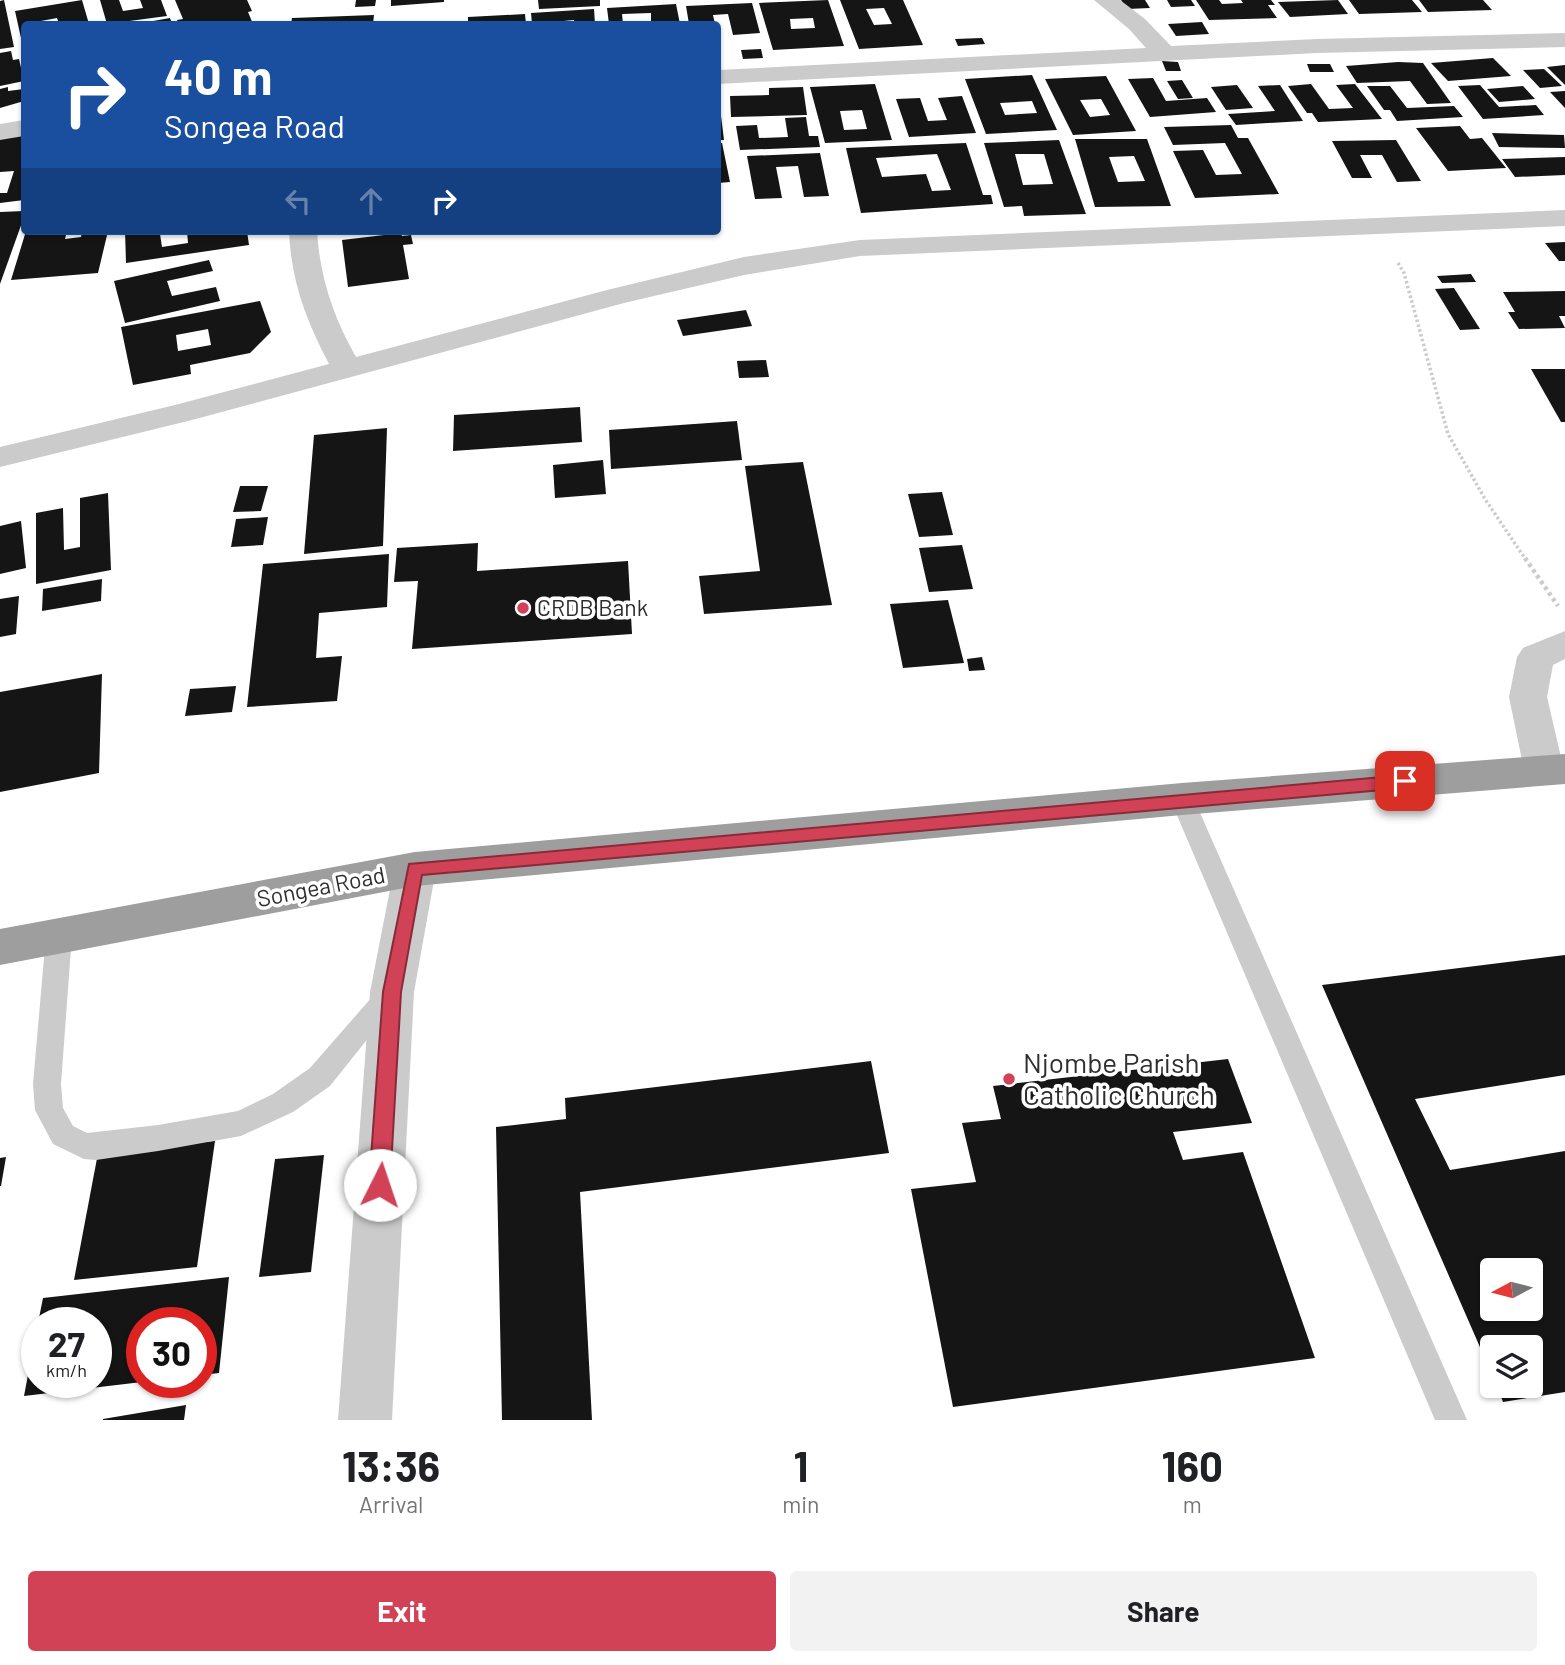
<!DOCTYPE html>
<style>
body{margin:0;font-family:Barlow,sans-serif;background:#f2f2f2;color:#202124;height:100vh;display:flex;flex-direction:column;font-size:26px;white-space:nowrap}
*{box-sizing:border-box;margin:0}
p{font-size:23px;color:#757577}
.icon{flex:none;width:38px;height:38px;fill:none;stroke:currentColor;stroke-width:2;stroke-linecap:round;stroke-linejoin:round}
.map{position:relative;height:1420px;overflow:hidden}
.sheet{display:flex;flex-direction:column;background:#fff;flex:1}
.sheet>*{flex:none}
.banner{position:absolute;left:21px;top:21px;width:700px;height:214px;border-radius:7px;box-shadow:0 2px 5px #0004;background:#1a4fa0;color:#fff;overflow:hidden}
.needle{width:46px;rotate:263deg}
.fabs{position:absolute;left:1480px;top:1258px;display:grid;gap:14px}
.fabs a{display:grid;place-items:center;width:63px;height:63px;border-radius:7px;background:#fff;box-shadow:0 2px 5px #0004;font-size:35px}
.speed{position:absolute;left:21px;top:1307px;display:flex;gap:14px;font-size:35px;font-weight:700;text-align:center}
.speed>*{display:grid;place-content:center;width:91px;height:91px;border-radius:50%;background:#fff;box-shadow:0 2px 5px #0004;line-height:1}
.speed small{font-size:18px;font-weight:400}
.speed .limit{border:10px solid #d22;background:#fff;color:#111}
.pin{position:absolute;display:grid;place-items:center;width:60px;height:60px;color:#fff;margin:-30px;border-radius:14px;box-shadow:0 4px 10px #0006}
.me{position:absolute;width:77px;margin:-38px;rotate:4deg;stroke-linejoin:round;filter:drop-shadow(0 0 5px #0008)}
.turn{display:flex;align-items:center;gap:24px;height:147px;padding:0 28px;font-size:32px}
.turn .icon{width:91px;height:91px;stroke-width:2.5}
.turn b{display:block;font-size:49px;line-height:60px}
.lanes{display:flex;align-items:center;height:66px;padding:0 28px;background:#0003;justify-content:center;gap:35px;direction:ltr}
.lanes .off{opacity:.35}
.eta{display:flex;justify-content:space-evenly;align-items:center;height:119px;text-align:center}
.eta b{font-size:42px;font-weight:700;line-height:49px}
.cta{display:flex;gap:14px;margin-top:auto;padding:14px 28px}
.cta a{flex:1;height:80px;border-radius:7px;background:#d24257;color:#fff;font-size:28px;font-weight:700;line-height:80px;text-align:center}
.cta a+a{background:#f2f2f2;color:#202124}
.map>svg:first-child{display:block}
.building{fill:#151515;fill-rule:evenodd}
.lines{fill:none;stroke-linecap:round;stroke-linejoin:round}
.path-far1{stroke:#cbcbcb;stroke-width:3.5;stroke-dasharray:2.5 2.5;stroke-linecap:butt}
.path{stroke:#cbcbcb;stroke-width:4.5;stroke-dasharray:3.5 3.5;stroke-linecap:butt}
.service{fill:#cbcbcb;fill-rule:evenodd}
.minor{fill:#cbcbcb;fill-rule:evenodd}
.trunk{fill:#9e9e9e;fill-rule:evenodd}
.route{fill:#d24257;stroke:#882b39;stroke-width:2}
.poi-dot{fill:#d24257;stroke:#fff;stroke-width:2.5}
.labels{text-anchor:middle;stroke-width:7;stroke-linejoin:round;paint-order:stroke}
.poi-label{font-size:23px;fill:#2e2e2e;stroke:#fff;text-anchor:start}
.street-label{font-size:23px;fill:#2e2e2e;stroke:#fff}
.near-poi-label{font-size:28px;fill:#2e2e2e;stroke:#fff;text-anchor:start}
</style>
<div class="map">
<svg width="1565" height="1420" viewBox="0 0 1565 1420">
<rect width="100%" height="100%" fill="#fff"/>
<!-- building -->
<g class="building">
<path d="M4 0 14 47 0 49V1Z"/>
<path d="M82 0 89 24H59L57 18 41 21 42 24H24L23 47 15 11Z"/>
<path d="M100 0H119L123 11 143 8 140 0H161L167 16 107 24Z"/>
<path d="M175 0H247L252 11 248 12 253 24 234 22 179 24 177 20 183 19Z"/>
<path d="M356 0H376L375 6 355 7Z"/>
<path d="M391 0H444V2L391 6Z"/>
<path d="M538 0H600V6L539 9Z"/>
<path d="M828 0 844 46 773 50 759 3ZM813 18 815 28 791 29 790 19Z"/>
<path d="M840 0H903L923 45 859 49ZM884 8 892 24 874 25 866 9Z"/>
<path d="M1121 0H1145L1150 8 1127 9Z"/>
<path d="M1167 0H1191L1195 6 1171 7Z"/>
<path d="M1196 0H1219L1222 4 1243 3 1241 0H1271L1275 5H1268L1277 18 1209 20Z"/>
<path d="M1338 0 1348 14 1290 17 1278 2Z"/>
<path d="M1349 0H1412L1422 12 1359 14Z"/>
<path d="M1419 0H1483L1492 10 1428 12Z"/>
<path d="M752 3 760 33 733 35 728 14 713 15 715 24H689L686 6Z"/>
<path d="M676 4 680 24H651V13L622 14 623 24H609L607 8Z"/>
<path d="M594 9 595 24H574V20L532 24 531 13Z"/>
<path d="M525 14 526 24H468V17Z"/>
<path d="M374 15 373 24H291L292 18Z"/>
<path d="M170 18 172 24H142V23Z"/>
<path d="M1202 22 1209 34 1176 36 1168 24Z"/>
<path d="M982 38 985 44 958 46 955 39Z"/>
<path d="M761 49 763 58 743 59 741 50Z"/>
<path d="M11 51 13 60 19 59 24 81 0 86V53Z"/>
<path d="M1493 58 1511 76 1448 81 1431 63Z"/>
<path d="M1162 61 1178 62 1181 71H1166Z"/>
<path d="M1398 62 1423 63 1451 103 1427 104 1410 81 1357 83 1346 66Z"/>
<path d="M1307 64H1330L1334 72H1310Z"/>
<path d="M1565 65V85L1547 67Z"/>
<path d="M1544 69 1562 86 1540 88 1523 70Z"/>
<path d="M1032 75 1057 130 986 134 965 79ZM1032 101 1037 113 1005 115 1000 103Z"/>
<path d="M1106 76 1136 131 1073 135 1045 79ZM1101 99 1110 115 1090 117 1080 100Z"/>
<path d="M1153 78 1166 101 1207 98 1216 112 1150 117 1128 79Z"/>
<path d="M1182 80 1193 98 1178 99 1167 81Z"/>
<path d="M875 84 892 140 825 143 810 87ZM862 110 867 129 844 130 840 111Z"/>
<path d="M1311 84 1329 109 1353 108 1336 85 1355 84 1382 119 1318 122 1312 113H1307L1288 86Z"/>
<path d="M1237 85 1253 108 1226 110 1211 87Z"/>
<path d="M1280 85 1303 121 1236 125 1228 114 1275 111 1258 86Z"/>
<path d="M1480 85 1499 107 1536 105 1544 115 1483 119 1458 86Z"/>
<path d="M1367 86H1390L1407 108 1454 106 1463 117 1397 121 1390 110H1384Z"/>
<path d="M1523 86 1535 99 1499 102 1487 89Z"/>
<path d="M8 87V91L24 89V101L0 108V89Z"/>
<path d="M803 87 807 115 731 117 730 96 769 95V88Z"/>
<path d="M1565 91V108L1550 92Z"/>
<path d="M962 96 976 133 909 137 896 99 920 98 928 121 947 120 938 98Z"/>
<path d="M718 100H719L724 140H718Z"/>
<path d="M806 117 809 136H818L820 147 740 150 736 126 757 125 759 138 788 137 785 118Z"/>
<path d="M1231 125 1238 138H1248L1279 194 1195 198 1173 151 1203 150 1216 175 1242 174 1225 143 1173 145 1164 127Z"/>
<path d="M1460 126 1470 139 1482 138 1506 168 1448 171 1416 128Z"/>
<path d="M1492 133 1564 135 1565 148 1499 147Z"/>
<path d="M24 135V200L0 203V193H7L14 171 0 172V137Z"/>
<path d="M1075 139H1147L1171 206 1095 207ZM1134 156 1145 181 1118 182 1109 157Z"/>
<path d="M1059 140 1086 214 1024 216 1022 206 1004 207 984 143ZM1015 154H1044L1053 184 1023 185Z"/>
<path d="M1396 140 1421 181 1397 182 1382 155H1360L1372 178H1352L1332 141Z"/>
<path d="M718 143H722L730 182 718 183Z"/>
<path d="M966 143 983 195H991L993 204 861 213 846 148ZM937 154 951 190 932 191 926 174 882 177 876 158Z"/>
<path d="M820 153 829 196 804 197 798 166 776 167 782 198 755 199 747 156Z"/>
<path d="M1565 157V175L1515 177 1502 159Z"/>
<path d="M24 211V217L0 284V212Z"/>
<path d="M26 231H67L65 239 81 237 82 231H108L98 273 11 280Z"/>
<path d="M125 231H168L160 234 162 247 188 243 187 231H247L249 245 126 263Z"/>
<path d="M401 233 402 236 411 235 413 244 403 245 409 279 348 287 342 240Z"/>
<path d="M1565 242V261H1559L1545 243Z"/>
<path d="M209 260 213 271 167 281 172 296 216 287 220 301 125 323 114 281Z"/>
<path d="M1471 274 1476 282 1442 283 1437 276Z"/>
<path d="M1454 288 1480 329 1460 330 1435 289Z"/>
<path d="M1565 291V316H1559L1565 328 1519 329 1508 312H1515L1503 292Z"/>
<path d="M260 301 271 332 250 353 190 365 191 374 133 385 121 327ZM208 329 211 345 178 351 176 335Z"/>
<path d="M746 310 752 326 683 336 677 320Z"/>
<path d="M766 360 769 377 739 378 737 361Z"/>
<path d="M1531 369H1565V422H1561Z"/>
<path d="M580 407 582 442 453 451 454 415Z"/>
<path d="M737 421 742 460 611 469 609 430Z"/>
<path d="M387 428 383 546 304 554 314 435Z"/>
<path d="M603 460 606 494 555 498 553 465Z"/>
<path d="M803 462 832 605 704 614 699 576 760 571 745 466Z"/>
<path d="M240 486H268L261 511 233 512Z"/>
<path d="M942 492 953 535 919 537 908 494Z"/>
<path d="M108 493 111 570 36 584V513L63 508 64 550 80 547V498Z"/>
<path d="M268 517 263 545 231 547 236 519Z"/>
<path d="M21 521 26 568 0 574V526Z"/>
<path d="M478 543 477 571 628 561 632 634 412 649 418 581 394 582 397 548Z"/>
<path d="M962 545 973 589 929 592 919 548Z"/>
<path d="M389 554 387 607 319 613 316 658 342 656 337 701 247 707 263 564Z"/>
<path d="M102 579 101 601 42 611 43 589Z"/>
<path d="M19 596 16 634 0 637V599Z"/>
<path d="M948 600 964 663 903 668 890 604Z"/>
<path d="M982 657 985 670 969 671 967 659Z"/>
<path d="M102 674 99 773 0 792V692Z"/>
<path d="M236 686 232 712 185 716 190 689Z"/>
<path d="M1565 955V1075L1415 1099 1450 1170 1565 1151V1392L1503 1402 1497 1386H1531V1348H1493V1377L1322 985ZM1493 1270H1531V1309H1493Z"/>
<path d="M1228 1059 1252 1123 1173 1132 1183 1160 1243 1152 1315 1358 953 1407 911 1189 976 1182 962 1123 1001 1119 993 1086Z"/>
<path d="M871 1061 889 1153 580 1192 592 1420H502L496 1127 566 1119 565 1098Z"/>
<path d="M215 1141 197 1267 74 1280 98 1153Z"/>
<path d="M324 1155 311 1272 259 1277 275 1159Z"/>
<path d="M6 1157 1 1186H0V1158Z"/>
<path d="M229 1277 219 1373 201 1375V1323H142V1382L24 1396 35 1338 37 1382H96V1323H38L43 1298Z"/>
<path d="M186 1405 184 1420H103V1419Z"/>
</g>
<g class="lines">
<!-- path-far1 -->
<path class="path-far1" d="M1398 263 1404 273 1448 434 1485 499 1526 560"/>
<!-- path -->
<path class="path" d="M1525 558 1558 606"/>
<!-- service -->
<g class="service">
<path d="M1182 790 1190 793 1194 799 1467 1420H1435L1170 799 1174 793Z"/>
<path d="M59 924 68 928 72 935 61 1084 63 1108 73 1126 87 1133 158 1125 238 1111 273 1094 310 1068 379 989 388 986 397 989 401 997 330 1086 293 1112 241 1136 158 1151 96 1160 84 1159 53 1144 35 1110 33 1084 46 935 50 928Z"/>
</g>
<!-- minor -->
<g class="minor">
<path d="M1094 0H1120L1145 19 1171 46 1317 39 1565 33V47L1317 53 718 84V70L1146 48 1129 29Z"/>
<path d="M24 120V136L0 140V124Z"/>
<path d="M1565 210V226L860 256 744 275 624 303 192 420 0 467V447L175 405 329 364C306 320 291 281 289 231H317C320 278 333 316 356 357L607 290 744 257 860 240Z"/>
<path d="M1565 631V659L1553 665 1547 697 1564 770 1558 781 1544 785 1530 781 1524 770 1509 697 1517 657 1523 648Z"/>
<path d="M415 852 430 857 436 869 414 992 392 1420H338L370 992 394 869 400 857Z"/>
</g>
<!-- trunk -->
<path class="trunk" d="M1565 754V784L1182 815 415 886 0 965V929L415 852 1182 783Z"/>
</g>
<!-- route -->
<path class="route" d="M1405 775 1413 781 1405 788 422 875 401 992 390 1185 387 1192 380 1195 372 1192 369 1185 383 992 409 864Z"/>
<!-- markers -->
<g class="poi-dot">
<circle cx="523" cy="608" r="7"/>
<circle cx="1009" cy="1079" r="7"/>
</g>
<g class="labels">
<!-- poi labels -->
<g class="poi-label">
<text x="537" y="616">CRDB Bank</text>
</g>
<!-- street labels -->
<g class="street-label">
<text transform="translate(321 887) rotate(-11)" y="8">Songea Road</text>
</g>
<!-- near-poi labels -->
<g class="near-poi-label">
<text x="1023" y="1073">Njombe Parish<tspan x="1023" dy="32">Catholic Church</tspan></text>
</g>
</g>
</svg>
<div class="fabs">
<a><svg class="needle" viewBox="-14 -14 28 28"><path d="M0-13l5 13h-10z" fill="#e53935"/><path d="M0 13l5-13h-10z" fill="#757577"/></svg></a>
<a><svg class="icon" aria-label="layers" viewBox="0 0 24 24"><path d="M12 4l9 5-9 5-9-5zM3 14l9 5 9-5"/></svg></a>
</div>
<div class="speed"><div>27<small>km/h</small></div><div class="limit">30</div></div>
<div class="pin" style="left:1405px;top:781px;background:#d93025"><svg class="icon" aria-label="arrive" viewBox="0 0 24 24"><path d="M6 21V4h12l-3 4 3 4H6"/></svg></div>
<svg class="me" style="left:380px;top:1185px" viewBox="-20 -20 40 40"><circle r="19" fill="#fff"/><path d="M0-13L10 11 0 6-10 11z" fill="#d24257"/></svg>
<div class="banner">
<div class="turn"><svg class="icon" aria-label="right" viewBox="0 0 24 24"><path d="M7 20v-9h11M14 6l5 5-5 5"/></svg><div><b>40 m</b>Songea Road</div></div>
<div class="lanes"><svg class="icon off" aria-label="left" viewBox="0 0 24 24"><path d="M17 20v-9H6M10 6l-5 5 5 5"/></svg><svg class="icon off" aria-label="ahead" viewBox="0 0 24 24"><path d="M12 20V5M6 11l6-6 6 6"/></svg><svg class="icon" aria-label="right" viewBox="0 0 24 24"><path d="M7 20v-9h11M14 6l5 5-5 5"/></svg></div>
</div>
</div>
<section class="sheet">
<div class="eta">
<div><b>13:36</b><p>Arrival</p></div>
<div><b>1</b><p>min</p></div>
<div><b>160</b><p>m</p></div>
</div>
<div class="cta"><a>Exit</a><a>Share</a></div>
</section>
